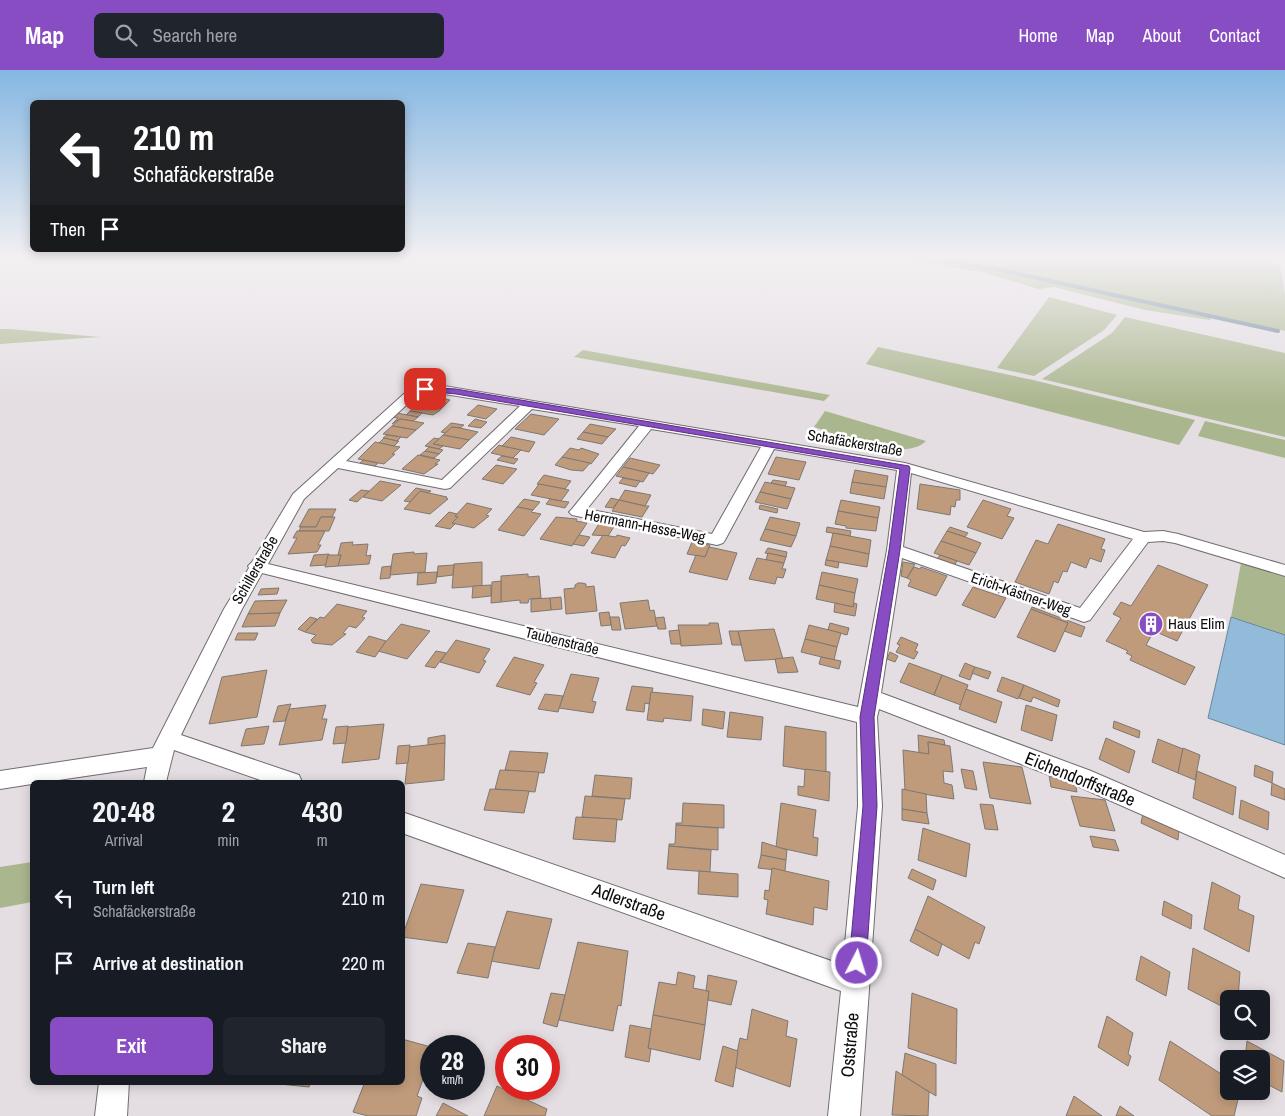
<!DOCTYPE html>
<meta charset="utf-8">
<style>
body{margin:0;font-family:"Archivo Narrow",sans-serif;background:#20242c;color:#f1f3f6;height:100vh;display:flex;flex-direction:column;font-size:19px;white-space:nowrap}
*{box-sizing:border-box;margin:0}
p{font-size:16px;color:#9ea1a6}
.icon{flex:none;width:28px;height:28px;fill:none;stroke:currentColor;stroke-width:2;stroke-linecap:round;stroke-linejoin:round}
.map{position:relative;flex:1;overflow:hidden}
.side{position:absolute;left:30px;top:710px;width:375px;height:305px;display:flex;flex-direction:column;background:#171b24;border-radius:8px;box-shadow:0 2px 12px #0003}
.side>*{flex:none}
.hud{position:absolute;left:30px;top:30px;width:375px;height:152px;border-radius:8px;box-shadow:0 2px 12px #0003;background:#202124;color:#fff;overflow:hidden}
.fabs{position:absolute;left:1220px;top:920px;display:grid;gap:10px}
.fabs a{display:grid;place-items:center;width:50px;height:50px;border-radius:8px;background:#171b24;box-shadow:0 2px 12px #0003;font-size:25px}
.speed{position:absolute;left:420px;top:965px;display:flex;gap:10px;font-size:25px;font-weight:700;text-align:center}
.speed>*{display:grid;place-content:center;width:65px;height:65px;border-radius:50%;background:#171b24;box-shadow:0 2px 12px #0003;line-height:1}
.speed small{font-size:12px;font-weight:400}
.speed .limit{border:8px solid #d22;background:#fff;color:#111}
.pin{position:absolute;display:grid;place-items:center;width:42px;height:42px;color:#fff;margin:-21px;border-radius:10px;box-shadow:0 2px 8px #0006}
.me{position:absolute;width:55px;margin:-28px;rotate:5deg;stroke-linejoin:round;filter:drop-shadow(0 0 4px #0008)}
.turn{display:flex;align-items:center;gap:18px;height:105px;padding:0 20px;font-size:22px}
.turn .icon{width:65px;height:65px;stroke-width:2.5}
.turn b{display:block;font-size:35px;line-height:42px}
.then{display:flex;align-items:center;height:48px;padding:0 20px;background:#0003;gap:10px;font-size:19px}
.eta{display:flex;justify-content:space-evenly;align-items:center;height:85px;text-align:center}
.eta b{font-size:30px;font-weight:800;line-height:35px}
.primary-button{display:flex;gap:10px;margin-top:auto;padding:10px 20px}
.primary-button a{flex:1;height:58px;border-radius:8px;background:#884cc3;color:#fff;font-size:20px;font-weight:800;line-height:58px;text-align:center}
.primary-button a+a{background:#20242c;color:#f1f3f6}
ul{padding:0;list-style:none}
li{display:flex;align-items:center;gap:15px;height:65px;padding:0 20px}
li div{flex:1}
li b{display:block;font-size:19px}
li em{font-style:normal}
header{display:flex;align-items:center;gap:30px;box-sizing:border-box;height:70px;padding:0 25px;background:#884cc3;color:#fff}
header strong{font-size:24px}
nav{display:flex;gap:28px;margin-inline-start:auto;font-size:18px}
.search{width:350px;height:45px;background:#20242c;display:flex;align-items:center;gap:12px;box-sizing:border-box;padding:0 18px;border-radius:8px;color:#9ea1a6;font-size:19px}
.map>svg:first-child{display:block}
.green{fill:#aab68e}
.water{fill:#92bbda;stroke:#6a869c}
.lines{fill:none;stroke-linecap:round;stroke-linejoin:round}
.stream{stroke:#6a869c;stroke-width:4}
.building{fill:#c09b7b;stroke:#7d7873}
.street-casing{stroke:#716c71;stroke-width:2}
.street{fill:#fff;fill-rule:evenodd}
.route{fill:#884cc3;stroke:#58317f}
.labels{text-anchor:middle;stroke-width:5;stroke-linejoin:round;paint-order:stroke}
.street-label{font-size:15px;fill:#0c0a0c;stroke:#fff}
.poi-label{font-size:15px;fill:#0c0a0c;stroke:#fff;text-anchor:start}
.near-street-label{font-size:18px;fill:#0c0a0c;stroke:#fff}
</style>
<header>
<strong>Map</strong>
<div class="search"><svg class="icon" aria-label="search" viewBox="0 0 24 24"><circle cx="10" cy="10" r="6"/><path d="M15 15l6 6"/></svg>Search here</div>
<nav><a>Home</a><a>Map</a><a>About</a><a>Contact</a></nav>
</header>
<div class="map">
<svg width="1285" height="1046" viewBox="0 0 1285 1046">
<rect width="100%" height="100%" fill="#e4dee3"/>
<!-- green -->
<g class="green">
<path d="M896 188H923L993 200 1211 248 1210 250 1145 240 1054 217 1039 219 981 202Z"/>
<path d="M936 188H1263L1280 195 1285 224V261L999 199Z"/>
<path d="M1049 227 1117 245 1104 260 1034 306 997 298Z"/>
<path d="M1125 247 1285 283V367L1042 309 1112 263Z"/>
<path d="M0 259H10L100 267 0 274Z"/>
<path d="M878 277 1033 310 1195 350 1179 375 866 294Z"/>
<path d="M583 280 830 325 824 331 574 287Z"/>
<path d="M825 341 926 371C905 393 839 365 814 357Z"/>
<path d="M1205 351 1285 370V388L1198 366Z"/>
<path d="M1241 493 1285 507V565L1231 547Z"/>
<path d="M32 792V832L0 838V797Z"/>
</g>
<!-- water -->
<path class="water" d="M1231 547 1285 565V675L1208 648Z"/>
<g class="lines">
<!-- stream -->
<path class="stream" d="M930 188 996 199 1278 261"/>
</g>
<!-- building -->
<g class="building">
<path d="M428 326 450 330 439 341 433 345 410 341 419 331 422 332Z"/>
<path d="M478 335 497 339 486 349 467 345Z"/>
<path d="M410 341 422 343 418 347 406 345Z"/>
<path d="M397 343 418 347 413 351 400 349 392 354 398 348 392 347Z"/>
<path d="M531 344 559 349 544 365 515 359Z"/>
<path d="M400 349 413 351 424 353 416 360 392 356Z"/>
<path d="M475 349 487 352 481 358 468 356Z"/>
<path d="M451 353 464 355 460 358 452 357 446 363 441 362Z"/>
<path d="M590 354 616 359 608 367 583 362Z"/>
<path d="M392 356 416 360 407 368 383 364Z"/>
<path d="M452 357 460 358 478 362 469 370 443 365Z"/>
<path d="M583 362 608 367 602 374 577 369Z"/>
<path d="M387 365 401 367 397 371 383 368Z"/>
<path d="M443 365 469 370 460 379 433 374Z"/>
<path d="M511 367 535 372 529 382 502 376Z"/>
<path d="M384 368 397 371H399L394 376 379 373Z"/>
<path d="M434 368 439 369 433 374 443 376 439 379 425 376Z"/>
<path d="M375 372 394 376 400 377 392 384H395L384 394 358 389Z"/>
<path d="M499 375 502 376 521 380 513 388 491 383Z"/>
<path d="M429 377 439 379 443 380 439 384 425 381Z"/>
<path d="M570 378 579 380 581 378 599 384 591 394 562 387Z"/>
<path d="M425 381 439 384 434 388 420 385Z"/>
<path d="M418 385 440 390 435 394H438L424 404 402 399Z"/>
<path d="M502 386 513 388 518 389 514 394 497 390Z"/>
<path d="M562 387 590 393 583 401 571 400 555 395Z"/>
<path d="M776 387 806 392 799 410 768 404Z"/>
<path d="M630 388 660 395 653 404 623 397Z"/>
<path d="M363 390 378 393 374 397 359 394Z"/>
<path d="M496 395 517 399 503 414 482 409Z"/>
<path d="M623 397 649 403 643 412 616 406Z"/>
<path d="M855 400 888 406 886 417 852 412Z"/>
<path d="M544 405 571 411 565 419 537 414Z"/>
<path d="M623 408 640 411 636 417 619 413Z"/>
<path d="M773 410 787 412 785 416 771 413Z"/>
<path d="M380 411 401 415 382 431 363 427Z"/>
<path d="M765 412 795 418 791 429 760 422Z"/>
<path d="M852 412 886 417 884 429 850 423Z"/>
<path d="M539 414 565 419 569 420 561 431 531 425Z"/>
<path d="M920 414 960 420V430H956L955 437 951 436 950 445 917 439Z"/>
<path d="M416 418 431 421 428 423 420 421 410 432 404 431Z"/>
<path d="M361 420 369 421 357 432 349 430Z"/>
<path d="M625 420 651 425 645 436 619 430Z"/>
<path d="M420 421 447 427 446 428 448 429 430 444 404 439Z"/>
<path d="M760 422 791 429 787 439 755 432Z"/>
<path d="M611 428 619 430 613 438 605 437Z"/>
<path d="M524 429 540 432 533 440 517 437Z"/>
<path d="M550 429 561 431 569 432 565 438 546 434Z"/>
<path d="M619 430 645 436H649L642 447 612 441Z"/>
<path d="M841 430 880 437 878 448 838 441Z"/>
<path d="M983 430 1011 439 1007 446 1014 448 1002 469 967 457Z"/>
<path d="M467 433 492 439 486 445 489 446 474 458 452 453 458 447 455 446Z"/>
<path d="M760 435 778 439 777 443 759 439Z"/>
<path d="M517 437 533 440 531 442 541 444 524 466 498 460Z"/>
<path d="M309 439H336L332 447H321L316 457H299Z"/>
<path d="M838 441 878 448 876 461 846 458V456L835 454Z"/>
<path d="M449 442 457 444 455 446 458 447 452 453 455 454 450 459 435 456Z"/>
<path d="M321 447H335L329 461H299L301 457H316Z"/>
<path d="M556 447 577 449 576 451 587 453 572 476 540 469Z"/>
<path d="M770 447 800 453 796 466 765 459Z"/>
<path d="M600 452 615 455 608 466 592 465Z"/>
<path d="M1058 454 1105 469 1101 479 1105 480 1101 492 1090 488 1086 498 1071 492 1067 502 1063 501 1058 513 1054 511 1049 524 1015 512 1036 470 1048 474Z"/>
<path d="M827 457 851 461 850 466 826 462Z"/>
<path d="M950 457 968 463 965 467 947 461Z"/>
<path d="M765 459 796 466 791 477 760 470Z"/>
<path d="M297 461H325L318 475H321L317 482 288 484 297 468H293Z"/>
<path d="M947 461 965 467 981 473 976 483 941 471Z"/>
<path d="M833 463 871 470 869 484 830 476Z"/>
<path d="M579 465 590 467 584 476 573 474Z"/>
<path d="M603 465 616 467 617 465 630 468 625 476 622 475 615 488 591 483Z"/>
<path d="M941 471 976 483 969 495 934 483Z"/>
<path d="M353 472 352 475 368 474 366 486 371 485 369 494 338 496 341 485H338L341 473Z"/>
<path d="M692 472 710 475 705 487 687 484Z"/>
<path d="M830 476 869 484 867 497 826 490Z"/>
<path d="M709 477 737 483 727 510 689 502 696 485 705 487Z"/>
<path d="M768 478 787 482 786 487 765 483Z"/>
<path d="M414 482V484L427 483 425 502 390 505 393 484Z"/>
<path d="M768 483 786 487 784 493 766 490Z"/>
<path d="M329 484 326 495 310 496 314 485Z"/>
<path d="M328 485H341L338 496 325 497Z"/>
<path d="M940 485 957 491 954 496 937 489Z"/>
<path d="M757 488 784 493 782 499H786L783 508 777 507 775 514 749 509Z"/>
<path d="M826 490 839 492 838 498 825 495Z"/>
<path d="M482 492V516L452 518 454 494Z"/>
<path d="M903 492 915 494 907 508 901 506Z"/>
<path d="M454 495 453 505 437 507 438 496Z"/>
<path d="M1158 495 1208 515 1177 571 1154 561 1146 575 1195 597 1185 615 1130 590 1132 586 1126 583 1128 581 1106 571 1121 548 1113 544 1121 532 1131 536Z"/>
<path d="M391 496 390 508 380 509 382 497Z"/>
<path d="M914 497 920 499 921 497 947 506 936 526 908 516 911 510 907 508Z"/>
<path d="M437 502 436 513 417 515 418 503Z"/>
<path d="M822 502 858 509 855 523 819 515Z"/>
<path d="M528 504V507L539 506 541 528 529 529 528 533H520V530L501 532V506Z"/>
<path d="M501 511V532L491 533 492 512Z"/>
<path d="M578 513H582L586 514V517L594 516 597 541 566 544 564 519 575 518V515Z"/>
<path d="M491 515V526L472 528 473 516Z"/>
<path d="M819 515 855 523 853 537 816 529Z"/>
<path d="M973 517 1006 528 995 548 962 535Z"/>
<path d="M279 518 277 524 258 525 261 519Z"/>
<path d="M561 527 562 539 551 540 550 528Z"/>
<path d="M550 528 551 540 531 542V529Z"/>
<path d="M287 530 280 543 248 544 255 531Z"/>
<path d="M648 530 650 541 654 540 657 556 625 559 620 533Z"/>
<path d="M835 533 853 537 854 533 857 534 855 546 834 542Z"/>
<path d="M337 534 367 541 362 547 365 548 356 558 349 556 343 563 346 564 332 575 313 573 311 570 316 565 305 562 320 547 324 548Z"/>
<path d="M1032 537 1085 557 1081 567 1064 561 1068 553 1031 539Z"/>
<path d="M1031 539 1068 553 1055 582 1017 567Z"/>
<path d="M609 542 611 555 601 556 599 543Z"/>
<path d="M280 543 275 556 242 557 248 544Z"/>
<path d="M310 547 317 549 305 562 298 559Z"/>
<path d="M610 547H619L621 560H612Z"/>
<path d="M664 547 666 559H658L655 548Z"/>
<path d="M709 553H718L722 574 681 576 678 555H709Z"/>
<path d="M830 553 849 558 847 565 828 560Z"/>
<path d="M401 554 430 561 407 589 378 581Z"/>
<path d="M809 555 841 563 837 577 805 569Z"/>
<path d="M774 559 783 589 745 591 738 561Z"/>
<path d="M679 560 681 574H671L669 561Z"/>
<path d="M729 561H738L741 575H732Z"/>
<path d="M238 563H258L255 570H235Z"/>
<path d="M369 566 386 571 375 587 356 582Z"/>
<path d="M901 567 918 574 915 581 918 582 914 589 896 582 900 575 897 574Z"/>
<path d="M805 569 837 577 834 590 801 582Z"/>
<path d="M456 570 490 579 483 590 486 591 479 603 440 592Z"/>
<path d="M436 581 446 583 435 598 425 596Z"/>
<path d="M890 582 898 586 895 592 887 589Z"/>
<path d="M514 587 544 595 534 612 537 613 530 625 496 616Z"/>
<path d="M793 587 798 602 778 603 775 589Z"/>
<path d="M821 587 841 591 839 599 819 594Z"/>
<path d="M909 593 942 605 934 625 900 612Z"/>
<path d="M965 593 975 597 970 610 959 606Z"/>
<path d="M975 597 991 602 988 609 972 603Z"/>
<path d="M267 600 257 647 209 654 222 607Z"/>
<path d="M571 604 599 608 592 631 596 632 593 643 559 638Z"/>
<path d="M942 605 968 615 961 635 934 625Z"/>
<path d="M1002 607 1024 615 1018 629 997 621Z"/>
<path d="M1024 615 1060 630 1058 637 1033 627 1031 632 1019 628Z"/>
<path d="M632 616 653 618 649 634 645 633 644 642 626 640Z"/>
<path d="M966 619 1002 632 996 653 959 639Z"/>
<path d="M651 622 693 626 691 651 664 648 663 652 647 650Z"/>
<path d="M545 624 563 626 558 642 538 639Z"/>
<path d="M291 634 285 651 273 652 278 636Z"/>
<path d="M326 635 322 649H327L322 670 279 675 289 639Z"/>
<path d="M1026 635 1057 645 1052 671 1021 660Z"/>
<path d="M703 639 725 642 723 659 702 655Z"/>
<path d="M730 642 763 647 761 670 727 667Z"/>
<path d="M1114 651 1140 661 1139 668 1113 658Z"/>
<path d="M384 654 379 689 342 693 348 657Z"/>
<path d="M269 656 264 674 241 676 246 659Z"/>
<path d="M348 656 346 673 333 674 336 657Z"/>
<path d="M785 656 826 662V703L783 696Z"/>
<path d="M445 665V673L428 675V668Z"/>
<path d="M918 665 944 670 945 675 928 672 929 684 919 683Z"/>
<path d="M1106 668 1135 681 1129 703 1099 689Z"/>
<path d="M1158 669 1183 679 1178 703 1152 692Z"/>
<path d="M928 672 950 676 953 702 943 701 944 713 952 715 954 729 905 721 903 680 929 684Z"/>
<path d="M445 673 444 710 405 714 409 677Z"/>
<path d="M410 675 408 693 396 694 398 676Z"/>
<path d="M1183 678 1200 685 1195 710 1178 703Z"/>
<path d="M510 681 548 683 544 703 505 700Z"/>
<path d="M983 692 1022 697 1031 734 990 728Z"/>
<path d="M1255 695 1273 702 1272 713 1254 706Z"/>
<path d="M805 699 830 702 829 731 798 725V716L804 717Z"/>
<path d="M961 699 973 701 977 720 965 718Z"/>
<path d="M500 700 539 702 535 722 495 719Z"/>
<path d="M1197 701 1236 717 1233 745 1193 728Z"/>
<path d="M595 705 632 708 630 729 592 726Z"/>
<path d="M1049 705 1074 709 1077 722 1051 717Z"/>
<path d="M1272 713 1285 719V730L1271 725Z"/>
<path d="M490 719 529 721 524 743 484 740Z"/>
<path d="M902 719 926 724 927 743 902 739Z"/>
<path d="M585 726 625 729 622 750 582 747Z"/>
<path d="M1071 726 1105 730 1115 761 1080 756Z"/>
<path d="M1241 730 1269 742 1268 760 1239 748Z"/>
<path d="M683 733 724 735V758L676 755V753H682Z"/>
<path d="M781 733 816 740 813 767 818 768 817 786 776 777Z"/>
<path d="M980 734 993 735 998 760 985 759Z"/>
<path d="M902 739 927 743 929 754 902 750Z"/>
<path d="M1143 743 1179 760 1178 770 1141 753Z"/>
<path d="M576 747 617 749 615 772 573 769Z"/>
<path d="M676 755 718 758V780L669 776V774H675Z"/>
<path d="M923 758 970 774 966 807 918 790Z"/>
<path d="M1090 766 1115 770 1119 781 1093 777Z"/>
<path d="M762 772 787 780 786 790 761 785Z"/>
<path d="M669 776 711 780 710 802 667 799Z"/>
<path d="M761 785 786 790 785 801 758 798Z"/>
<path d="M772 798 829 811 827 840 814 837 813 855 766 844 768 830 764 829 765 820 769 821Z"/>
<path d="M912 799 936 810 933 820 908 808Z"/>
<path d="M699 801 738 804V827L698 824Z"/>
<path d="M1212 812 1240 826 1238 839 1254 846 1249 882 1204 859Z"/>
<path d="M421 814 464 820 447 873 402 867Z"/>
<path d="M928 826 985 857 979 874 975 872 969 889 915 859Z"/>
<path d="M1164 831 1192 845 1191 859 1162 845Z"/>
<path d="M507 841 552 849 539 899 491 891Z"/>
<path d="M915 859 942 874 938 886 910 871Z"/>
<path d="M578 872 628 881 621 936 618 935 613 961 559 950Z"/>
<path d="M468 873 495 877 488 908 457 903Z"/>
<path d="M1193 878 1240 902 1238 929H1229V940L1188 919Z"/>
<path d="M1141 886 1170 902 1166 926 1136 910Z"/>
<path d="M678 902 695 906 693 918 709 921 705 955 653 945 659 912 676 915Z"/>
<path d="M708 905 737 911 731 935 708 930 709 921H706Z"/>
<path d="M551 923 565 925 557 957 543 953Z"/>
<path d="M912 923 957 939 956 994 908 978Z"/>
<path d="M752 939 788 951 786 966 797 969 790 1017 734 997 740 968 747 970Z"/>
<path d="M653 945 705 955 700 990 648 978Z"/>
<path d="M1107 946 1133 963 1128 984 1131 986 1128 996 1098 977Z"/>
<path d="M630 955 651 959 648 978 651 979 649 992 625 987Z"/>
<path d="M402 969 431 977V988L417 1026 422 1028 416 1046H368L353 1042 365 1012H402Z"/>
<path d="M1170 971 1229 1009V1021H1240L1234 1046H1212L1159 1010Z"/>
<path d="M1247 971 1284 991 1282 1022 1261 1011V989H1245Z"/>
<path d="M723 976 738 981 733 1017 715 1011Z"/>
<path d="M905 983 936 994V1026L902 1005Z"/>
<path d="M896 1001 929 1022 928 1046 892 1045Z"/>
<path d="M260 1012H311L309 1017Z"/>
<path d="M497 1016 547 1039 545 1046H484Z"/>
<path d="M1074 1026 1102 1046H1066Z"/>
<path d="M443 1033 468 1046H436Z"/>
<path d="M1120 1036 1134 1046H1116Z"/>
</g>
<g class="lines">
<defs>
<g id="street">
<path d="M438 315 905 393 1144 462 1163 461 1178 464 1285 495V506L1175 473 1163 471 1148 472 1090 550 1084 552 902 488 881 623 1091 701 1285 785V808L1075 715 879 639 877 647 882 736 860 1046H828L841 921 402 763V742L843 895 858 736 857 652 262 503 242 539 181 665 299 705 302 712H266L174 680 166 712H144L147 697 45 712H32V714L0 719V701L153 678 224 539 249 498 248 496 252 492 293 424 406 322 421 316ZM438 323 520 336 442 410 346 391 414 328 423 324ZM532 339 639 356 572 439 569 442 572 445 717 475 723 473 725 470 774 379 897 400 887 480 858 637 268 494 304 429 338 398 445 419 450 418ZM651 359 761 377 712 464 587 439ZM911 403 1133 469 1080 538 903 477Z"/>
<path d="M99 1012H129L127 1046H95Z"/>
</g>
</defs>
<!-- street casing -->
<use href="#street" class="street-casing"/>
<!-- street -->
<use href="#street" class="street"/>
</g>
<!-- sky -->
<linearGradient id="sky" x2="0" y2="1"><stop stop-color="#85b7e2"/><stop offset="0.56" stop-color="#f3f0f2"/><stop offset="1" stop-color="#f3f0f2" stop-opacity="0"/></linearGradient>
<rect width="1285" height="335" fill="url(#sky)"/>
<!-- route -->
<path class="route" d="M423 317 456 319 909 396 910 398 900 480 874 647 877 736 866 893 864 899 857 902 851 899 849 893 863 736 860 647 889 480 900 399 456 324 425 321H423Z"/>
<!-- icons -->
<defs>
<symbol id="building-disc" viewBox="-11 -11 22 22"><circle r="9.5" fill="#884cc3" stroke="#fff"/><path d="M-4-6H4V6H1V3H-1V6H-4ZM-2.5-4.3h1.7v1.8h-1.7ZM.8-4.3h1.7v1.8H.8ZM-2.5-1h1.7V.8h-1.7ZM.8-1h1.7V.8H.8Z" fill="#fff"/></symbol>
</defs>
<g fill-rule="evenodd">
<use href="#building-disc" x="1137" y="540" width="28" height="28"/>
</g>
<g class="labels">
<!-- street labels -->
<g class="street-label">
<text transform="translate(855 373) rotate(10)" y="5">Schafäckerstraße</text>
<text transform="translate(645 456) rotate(11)" y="5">Herrmann-Hesse-Weg</text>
<text transform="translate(255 500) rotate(-60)" y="5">Schillerstraße</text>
<text transform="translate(1021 524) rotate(19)" y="5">Erich-Kästner-Weg</text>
<text transform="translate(562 571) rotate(14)" y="5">Taubenstraße</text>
</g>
<!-- poi labels -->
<g class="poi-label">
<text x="1168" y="559">Haus Elim</text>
</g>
<!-- near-street labels -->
<g class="near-street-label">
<text transform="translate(1080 709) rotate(22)" y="6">Eichendorffstraße</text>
<text transform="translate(629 832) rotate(20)" y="6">Adlerstraße</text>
<text transform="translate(850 975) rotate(-85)" y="6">Oststraße</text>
</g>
</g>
</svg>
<div class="fabs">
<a><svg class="icon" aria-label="search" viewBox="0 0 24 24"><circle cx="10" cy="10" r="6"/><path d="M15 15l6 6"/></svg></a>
<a><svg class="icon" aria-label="layers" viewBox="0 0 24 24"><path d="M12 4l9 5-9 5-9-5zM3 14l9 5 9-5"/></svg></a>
</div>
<div class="speed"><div>28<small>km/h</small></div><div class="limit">30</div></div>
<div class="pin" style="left:425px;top:319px;background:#d93025"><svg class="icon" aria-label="arrive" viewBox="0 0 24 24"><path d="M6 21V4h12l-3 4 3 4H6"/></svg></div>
<svg class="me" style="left:857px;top:893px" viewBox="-20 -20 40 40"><circle r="17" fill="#884cc3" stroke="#fff" stroke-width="3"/><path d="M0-11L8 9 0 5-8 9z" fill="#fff"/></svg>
<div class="hud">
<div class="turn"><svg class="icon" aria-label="left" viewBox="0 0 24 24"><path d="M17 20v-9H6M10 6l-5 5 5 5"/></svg><div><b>210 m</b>Schafäckerstraße</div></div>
<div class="then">Then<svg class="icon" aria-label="arrive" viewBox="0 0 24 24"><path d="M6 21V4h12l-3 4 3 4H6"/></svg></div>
</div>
<section class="side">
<div class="eta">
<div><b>20:48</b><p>Arrival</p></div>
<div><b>2</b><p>min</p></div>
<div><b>430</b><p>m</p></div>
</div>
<ul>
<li><svg class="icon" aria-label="left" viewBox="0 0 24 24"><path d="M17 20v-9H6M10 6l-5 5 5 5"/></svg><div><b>Turn left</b><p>Schafäckerstraße</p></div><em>210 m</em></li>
<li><svg class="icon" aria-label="arrive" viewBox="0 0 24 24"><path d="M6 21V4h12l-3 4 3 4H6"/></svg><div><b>Arrive at destination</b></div><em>220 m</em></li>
</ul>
<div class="primary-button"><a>Exit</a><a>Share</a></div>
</section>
</div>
